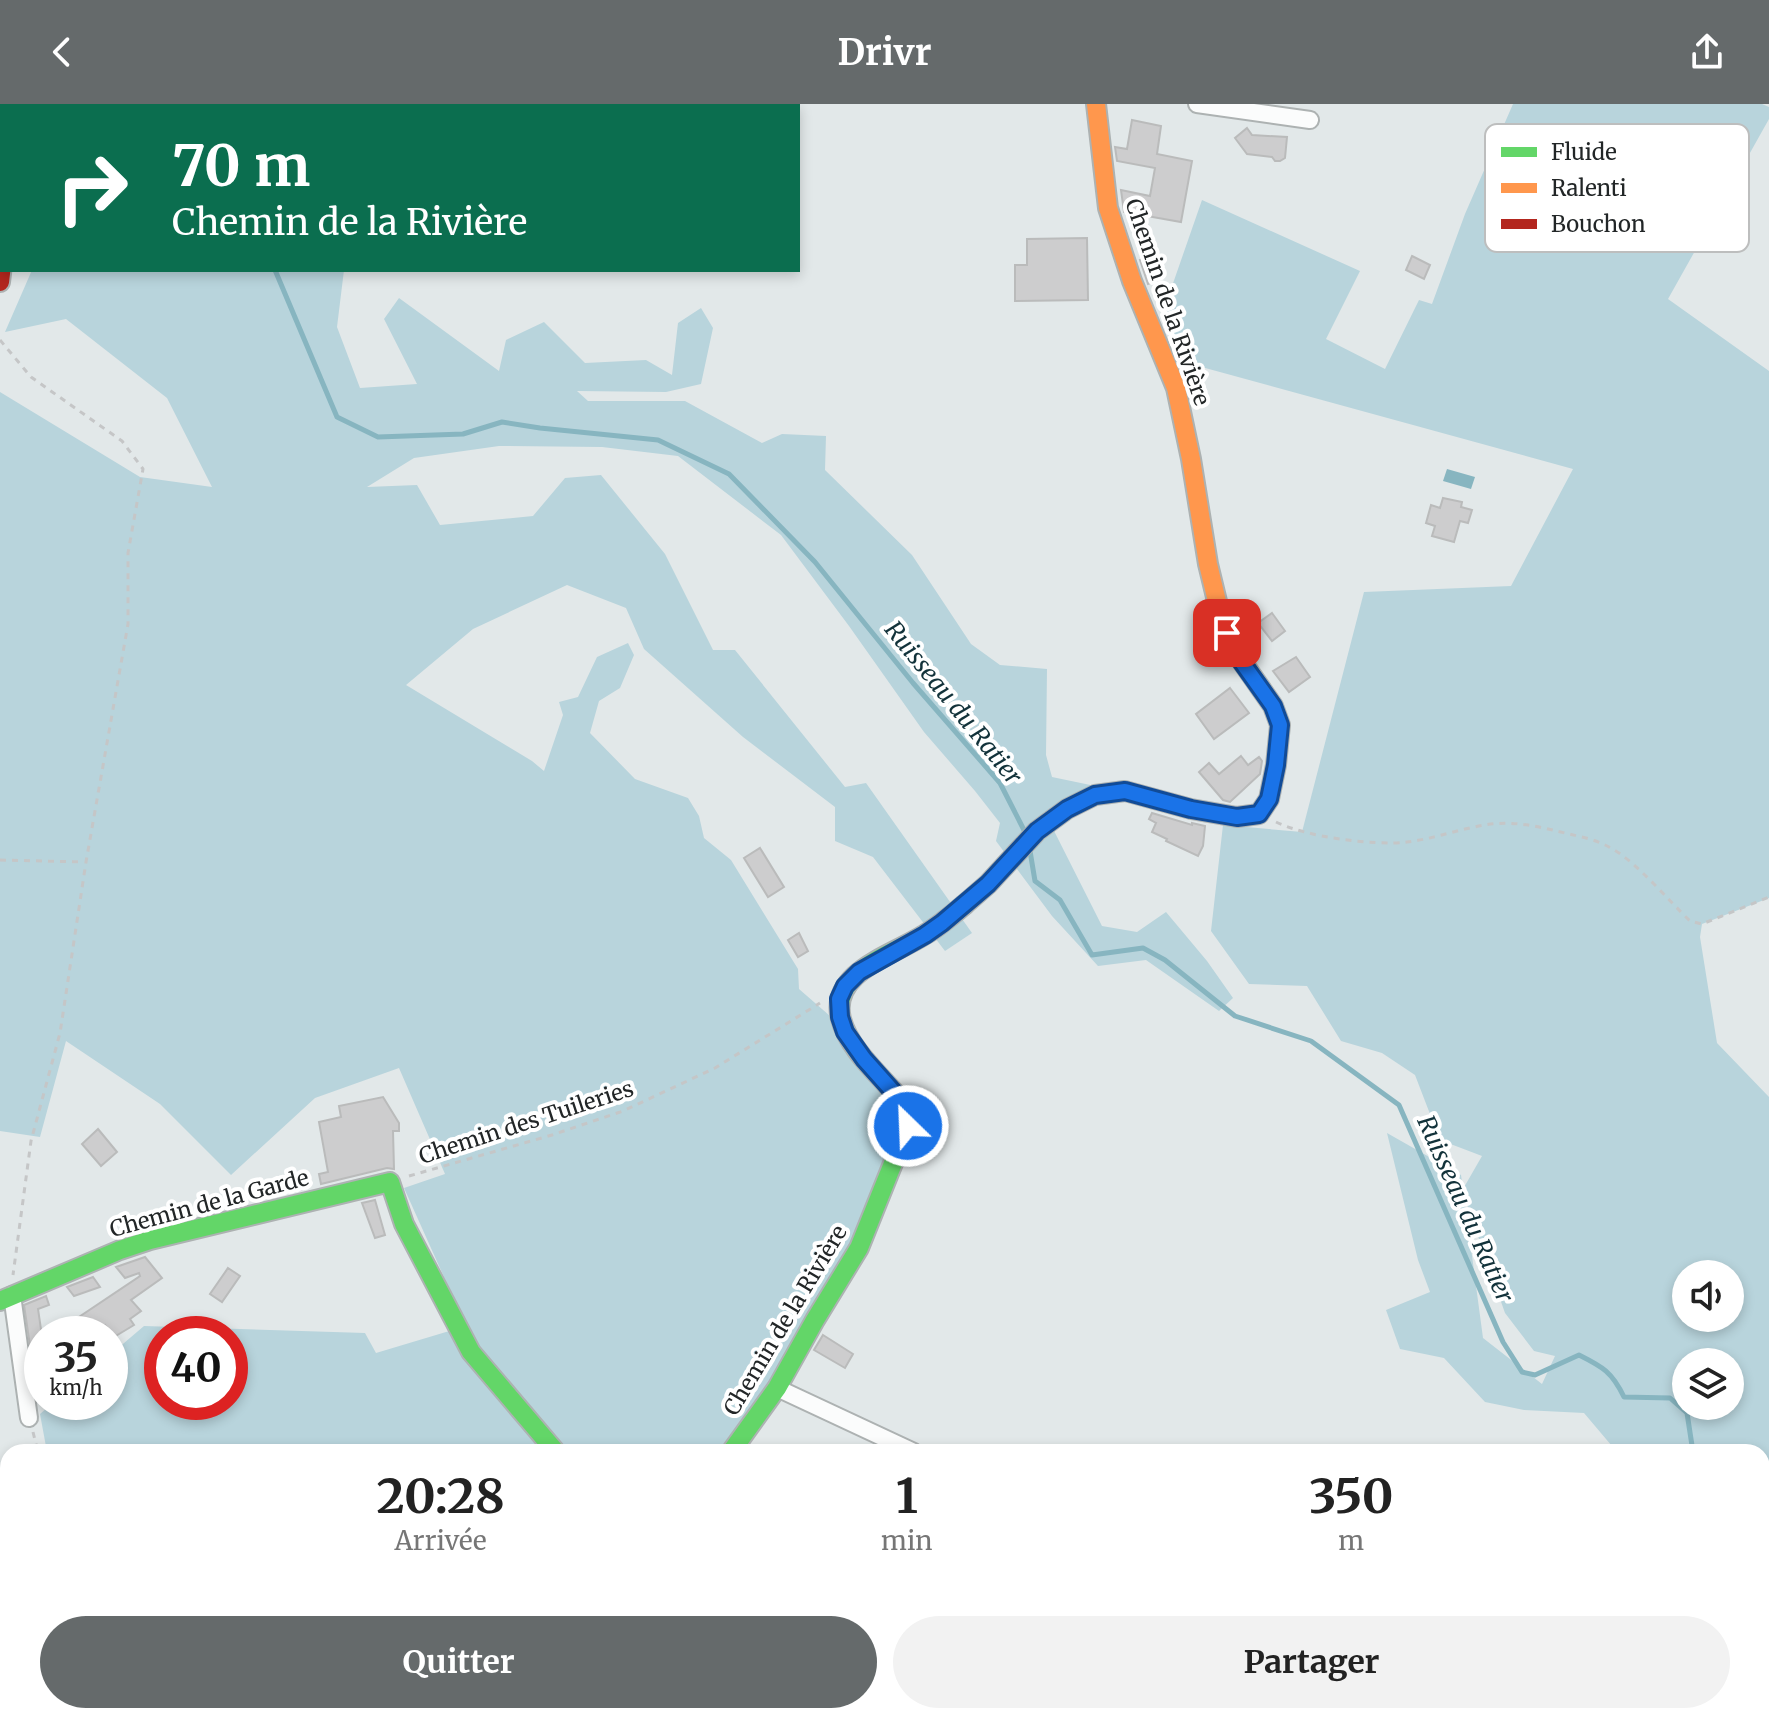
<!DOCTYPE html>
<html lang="fr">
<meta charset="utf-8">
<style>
body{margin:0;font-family:Merriweather,serif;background:#f2f2f2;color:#222;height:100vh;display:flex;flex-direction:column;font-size:30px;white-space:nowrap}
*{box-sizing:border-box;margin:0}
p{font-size:26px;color:#767676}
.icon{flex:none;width:44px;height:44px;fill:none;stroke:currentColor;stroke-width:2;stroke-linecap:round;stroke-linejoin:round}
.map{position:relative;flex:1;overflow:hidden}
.drawer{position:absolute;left:0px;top:1340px;width:1770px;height:280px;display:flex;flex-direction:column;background:#fff;border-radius:24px 24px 0 0;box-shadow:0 4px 12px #0003}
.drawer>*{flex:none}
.banner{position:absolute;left:0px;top:0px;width:800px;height:168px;box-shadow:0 4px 12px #0003;background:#0b6e4f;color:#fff;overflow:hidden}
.buttons{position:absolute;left:1672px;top:1156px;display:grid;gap:16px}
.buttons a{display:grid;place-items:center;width:72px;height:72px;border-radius:50%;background:#fff;box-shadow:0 4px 12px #0003;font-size:40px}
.speed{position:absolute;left:24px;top:1212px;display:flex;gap:16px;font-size:40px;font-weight:700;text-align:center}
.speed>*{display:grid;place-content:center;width:104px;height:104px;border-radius:50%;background:#fff;box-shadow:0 4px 12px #0003;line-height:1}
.speed small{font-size:20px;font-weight:400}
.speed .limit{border:12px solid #d22;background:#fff;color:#111}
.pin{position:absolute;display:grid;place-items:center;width:68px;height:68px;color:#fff;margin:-34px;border-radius:16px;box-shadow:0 4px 12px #0006}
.me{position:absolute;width:88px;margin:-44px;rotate:336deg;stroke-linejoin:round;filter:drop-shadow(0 0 6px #0008)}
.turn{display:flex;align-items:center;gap:28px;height:168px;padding:0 40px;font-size:36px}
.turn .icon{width:104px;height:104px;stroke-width:2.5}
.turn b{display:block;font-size:56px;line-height:68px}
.eta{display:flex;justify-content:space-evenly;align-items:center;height:136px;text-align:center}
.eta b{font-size:48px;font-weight:700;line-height:56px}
.primary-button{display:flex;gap:16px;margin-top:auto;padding:16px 40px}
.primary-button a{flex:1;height:92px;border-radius:48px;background:#656a6b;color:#fff;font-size:32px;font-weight:700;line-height:92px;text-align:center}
.primary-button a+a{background:#f2f2f2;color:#222}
header{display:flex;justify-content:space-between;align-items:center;height:104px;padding:0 40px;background:#656a6b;color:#fff;font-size:36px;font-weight:700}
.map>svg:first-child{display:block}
.green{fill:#b8d4dc;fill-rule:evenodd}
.water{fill:#87b5c0}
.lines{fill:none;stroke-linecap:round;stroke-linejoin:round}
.stream{stroke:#87b5c0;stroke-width:5}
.building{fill:#cdcdce;stroke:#babbbb;stroke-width:2}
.street-casing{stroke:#adb2b2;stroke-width:20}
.fast-casing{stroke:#adb2b2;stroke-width:22}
.slow-casing{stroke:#adb2b2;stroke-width:22}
.jam-casing{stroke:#adb2b2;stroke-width:22}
.path{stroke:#c5c6c7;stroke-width:3;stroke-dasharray:6 6;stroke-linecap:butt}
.street{stroke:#fbfcfc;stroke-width:16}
.fast{stroke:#63d668;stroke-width:18}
.slow{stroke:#ff974d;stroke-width:18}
.jam{stroke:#b3261e;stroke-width:18}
.route-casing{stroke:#114b97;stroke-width:20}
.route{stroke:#1a73e8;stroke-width:14}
.labels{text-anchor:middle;stroke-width:8;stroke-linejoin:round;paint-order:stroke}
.street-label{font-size:22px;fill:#222627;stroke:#fff}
.water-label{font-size:24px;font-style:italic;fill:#12323a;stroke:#fff}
.key{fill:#fff;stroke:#bdbebe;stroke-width:2}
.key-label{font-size:22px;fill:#222627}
</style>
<header><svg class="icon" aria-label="back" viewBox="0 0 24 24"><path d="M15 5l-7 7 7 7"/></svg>Drivr<svg class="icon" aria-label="share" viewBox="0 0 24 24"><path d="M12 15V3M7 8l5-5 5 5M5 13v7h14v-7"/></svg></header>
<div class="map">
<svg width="1769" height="1620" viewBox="0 0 1769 1620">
<rect width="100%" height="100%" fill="#e2e8e9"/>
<!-- green -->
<g class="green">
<path d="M1513 0H1762L1769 3V15L1668 195 1769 267V794L1702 820 1700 833 1717 939 1769 993V1620H1665L1660 1612H1762V1348H1617L1584 1309 1524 1306 1485 1298 1444 1254 1400 1245 1386 1206 1430 1188 1418 1156 1387 1029 1461 1071 1463 1085 1482 1052 1440 1036 1415 971 1382 949 1341 937 1307 882 1249 880 1211 827 1223 721 1302 728 1364 488 1511 482 1573 365 1176 256 1162 211 1202 96 1360 167 1326 235 1385 265 1419 196 1432 200 1465 110ZM1464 1092 1505 1209 1534 1247 1555 1252 1542 1280 1483 1234ZM1686 1170H1730V1214H1686ZM1686 1258H1730V1302H1686Z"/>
<path d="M32 166H344L337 223 360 284 417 280 384 215 399 194 499 267 506 236 544 218 585 259 646 256 672 271 678 219 701 204 713 224 701 280 666 288 577 287 588 297H685L762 339 782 330 826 332 825 366 912 451 971 540 1000 561 1047 565 1046 651 1052 673 1100 683 1047 713 1102 822 1137 828 1166 808 1207 857 1233 894 1219 907 1146 856 1098 862 1052 812 996 737 1000 719 975 687 924 628 849 522 781 431 678 352 602 343 499 342 414 354 367 383 417 381 440 421 533 412 565 374 601 371 665 450 713 546H735L845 683 866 679 972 829 945 847 873 753 835 737V703L743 633 644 545 626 504 567 481 473 525 406 581 532 657 544 667 563 611 559 598 578 593 597 553 628 539 634 551 620 584 599 597 590 629 635 675 688 694 699 712 704 734 731 756 798 865 799 885 830 912 903 1020 856 1141 724 1348H47L40 1310 54 1298H110V1251L144 1222 365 1229 376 1249 466 1222 404 1084 445 1070 399 964 315 994 231 1071 160 1000 66 937 40 1033 0 1027V288L140 373 212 383 167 294 66 215 5 228ZM162 1230H230V1298H162Z"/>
<path d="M121 1612H638V1620H124Z"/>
<path d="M1406 1612H1617L1602 1620H1411Z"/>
</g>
<!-- water -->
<path class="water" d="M1447 365 1475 373 1471 385 1443 377Z"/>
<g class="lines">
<!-- stream -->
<g class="stream">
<path d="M275 166 337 313 378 333 463 330 502 318 540 324 658 336 729 370 815 458 913 579 1000 679 1026 730"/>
<path d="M1030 747 1035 777 1060 796 1092 851 1143 844 1165 856 1235 912 1311 937 1399 1001 1503 1238 1522 1268 1535 1271 1579 1251C1603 1263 1612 1268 1624 1293L1670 1294 1687 1309 1693 1348"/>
<path d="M1762 1463 1769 1468"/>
</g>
</g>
<!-- building -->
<g class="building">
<path d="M1132 16 1161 22 1157 50 1192 57 1181 118 1124 108 1121 86 1150 92 1155 64 1117 57 1115 43 1127 45Z"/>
<path d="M1247 24 1252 31 1287 33 1285 54 1280 57H1275L1272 53 1247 50 1235 34Z"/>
<path d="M1087 134 1088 196 1015 197V161H1027V135Z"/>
<path d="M1412 152 1430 161 1424 175 1406 166Z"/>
<path d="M1151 153 1159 176 1148 180 1140 156Z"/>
<path d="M1443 394 1462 398 1461 403 1472 406 1468 419 1460 417 1454 438 1432 432 1435 422 1426 419 1431 401 1440 404Z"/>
<path d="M1272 509 1285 527 1272 537 1258 519Z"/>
<path d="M1296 553 1310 573 1289 588 1273 567Z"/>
<path d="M1230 584 1249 609 1214 635 1196 610Z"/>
<path d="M1241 652 1248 661 1259 653 1262 657 1260 670 1230 698 1223 696 1199 668 1209 659 1219 670Z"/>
<path d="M1152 709 1192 721V719L1205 722 1203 742 1198 752 1166 737 1167 735 1152 728 1156 719 1149 715Z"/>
<path d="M760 744 784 783 768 793 744 754Z"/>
<path d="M799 829 808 847 798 853 788 836Z"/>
<path d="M383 993 399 1019V1027H393L394 1065 387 1064 321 1080 319 1070 328 1068 319 1018 341 1013 339 1002Z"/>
<path d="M98 1025 117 1048 101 1062 82 1040Z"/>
<path d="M375 1096 385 1131 375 1134 362 1099Z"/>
<path d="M145 1153 162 1174 131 1196 141 1207 130 1215 134 1221 114 1233 105 1221 90 1230H78L70 1219 140 1172 139 1169 125 1174 116 1163Z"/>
<path d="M228 1164 240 1172 222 1198 210 1190Z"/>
<path d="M93 1173 100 1183 74 1192 67 1183Z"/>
<path d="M46 1192 49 1201 38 1205 42 1232V1294L36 1283 24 1201Z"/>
<path d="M823 1231 853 1250 845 1264 814 1246Z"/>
</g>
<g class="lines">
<defs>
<g id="street">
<path d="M1197 0 1310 16"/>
<path d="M12 1191 29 1314"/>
<path d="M777 1284 914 1348"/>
<path d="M1379 1612 1388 1620"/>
<path d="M647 1620 648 1612"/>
</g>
<g id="fast">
<path d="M88 0V2"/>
<path d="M0 1197 120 1146 150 1136 390 1078 404 1120 471 1248 556 1348"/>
<path d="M731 1348 777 1284 815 1216 859 1144 908 1022C908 1019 909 1013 909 1010 907 1000 897 992 891 985 873 965 848 942 841 915 829 868 893 851 924 831 938 823 951 812 964 801"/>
</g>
<path id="slow" d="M1096 0 1108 104 1132 177 1176 284 1191 355 1208 460 1222 518"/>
<g id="jam">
<path d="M0 178 2 161"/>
<path d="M964 801 988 780 1037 727 1067 705 1095 691 1125 687 1191 705 1237 713 1259 710 1269 695 1276 661 1280 621 1273 602 1234 546 1222 518"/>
</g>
</defs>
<!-- street casing -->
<use href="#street" class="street-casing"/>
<!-- fast casing -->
<use href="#fast" class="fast-casing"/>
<!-- slow casing -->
<use href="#slow" class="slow-casing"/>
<!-- jam casing -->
<use href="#jam" class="jam-casing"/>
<!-- path -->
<g class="path">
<path d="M0 236 31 273 122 337 143 365 128 449V520L86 758 60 929 31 1037 13 1171"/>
<path d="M1276 718C1307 733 1373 742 1407 738 1433 735 1459 725 1485 721 1514 716 1540 723 1569 730 1582 733 1597 736 1609 743 1635 756 1668 796 1690 817L1702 820 1769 793"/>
<path d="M0 756 84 758"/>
<path d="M409 1072 552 1031 623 1007 715 964 820 899"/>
<path d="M33 1328 38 1348"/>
<path d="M1762 1584 1769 1582"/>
<path d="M116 1612 118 1620"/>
<path d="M1718 1620 1721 1612"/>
</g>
<!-- street -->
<use href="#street" class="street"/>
<!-- fast -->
<use href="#fast" class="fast"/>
<!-- slow -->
<use href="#slow" class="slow"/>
<!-- jam -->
<use href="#jam" class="jam"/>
</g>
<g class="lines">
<defs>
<path id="route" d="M908 1022 909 1011 905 1001 864 955 845 928 840 913 839 895 845 882 859 868 925 831 942 819 988 780 1037 727 1067 705 1095 691 1125 687 1191 705 1237 713 1259 710 1269 695 1276 661 1280 621 1273 602 1241 557 1227 529"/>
</defs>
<!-- route casing -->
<use href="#route" class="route-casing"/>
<!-- route -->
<use href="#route" class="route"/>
</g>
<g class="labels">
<!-- street labels -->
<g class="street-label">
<text transform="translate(1168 198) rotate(71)" y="8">Chemin de la Rivière</text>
<text transform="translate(526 1018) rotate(-18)" y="8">Chemin des Tuileries</text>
<text transform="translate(209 1099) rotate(-15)" y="8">Chemin de la Garde</text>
<text transform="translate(785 1216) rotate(-59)" y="8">Chemin de la Rivière</text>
</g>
<!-- water labels -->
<g class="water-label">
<text transform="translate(953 599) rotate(51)" y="8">Ruisseau du Ratier</text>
<text transform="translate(1465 1105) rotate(66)" y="8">Ruisseau du Ratier</text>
</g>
</g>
<!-- legend -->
<rect x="1485" y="20" width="264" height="128" rx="12" class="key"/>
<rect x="1501" y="43" width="36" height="10" fill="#63d668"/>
<rect x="1501" y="79" width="36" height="10" fill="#ff974d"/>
<rect x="1501" y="115" width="36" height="10" fill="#b3261e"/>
<g class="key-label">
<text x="1551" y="56">Fluide</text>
<text x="1551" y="92">Ralenti</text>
<text x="1551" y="128">Bouchon</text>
</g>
</svg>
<div class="buttons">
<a><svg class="icon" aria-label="sound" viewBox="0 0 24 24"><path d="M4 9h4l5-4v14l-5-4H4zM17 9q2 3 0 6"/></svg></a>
<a><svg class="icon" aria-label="layers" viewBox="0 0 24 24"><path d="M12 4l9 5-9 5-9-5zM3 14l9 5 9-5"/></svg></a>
</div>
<div class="speed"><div>35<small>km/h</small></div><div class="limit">40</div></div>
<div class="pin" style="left:1227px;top:529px;background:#d93025"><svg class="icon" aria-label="arrive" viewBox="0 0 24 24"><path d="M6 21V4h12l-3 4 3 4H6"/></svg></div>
<svg class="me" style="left:908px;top:1022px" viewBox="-20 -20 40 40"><circle r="17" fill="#1a73e8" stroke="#fff" stroke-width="3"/><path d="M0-11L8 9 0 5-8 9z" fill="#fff"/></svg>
<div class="banner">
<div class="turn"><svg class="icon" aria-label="right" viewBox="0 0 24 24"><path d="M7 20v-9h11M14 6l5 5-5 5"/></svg><div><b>70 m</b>Chemin de la Rivière</div></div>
</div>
<section class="drawer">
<div class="eta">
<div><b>20:28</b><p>Arrivée</p></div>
<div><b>1</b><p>min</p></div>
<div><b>350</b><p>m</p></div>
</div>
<div class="primary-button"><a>Quitter</a><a>Partager</a></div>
</section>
</div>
